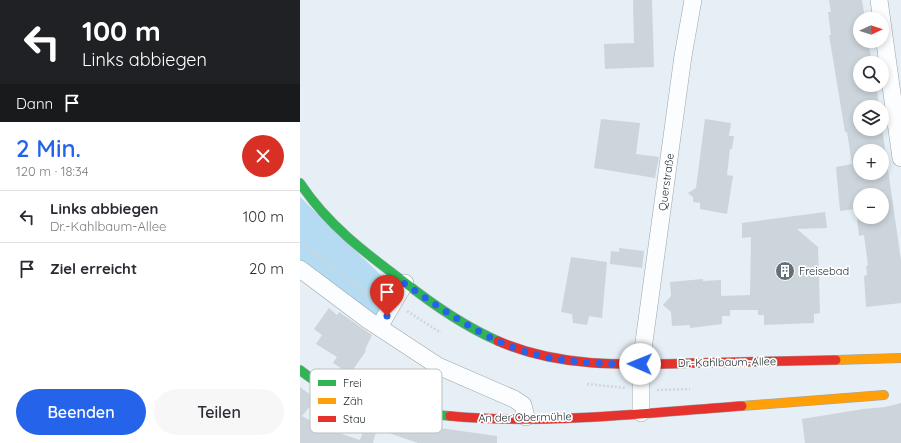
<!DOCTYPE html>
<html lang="de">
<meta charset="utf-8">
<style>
body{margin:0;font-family:Quicksand,sans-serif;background:#f7f7f7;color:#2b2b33;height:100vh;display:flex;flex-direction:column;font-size:15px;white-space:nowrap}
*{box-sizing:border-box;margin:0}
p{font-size:13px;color:#7c7c81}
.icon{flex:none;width:22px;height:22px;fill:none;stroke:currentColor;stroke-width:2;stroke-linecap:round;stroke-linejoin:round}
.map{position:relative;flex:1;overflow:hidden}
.sheet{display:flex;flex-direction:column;background:#fff;width:300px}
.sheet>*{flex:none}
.hud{background:#202124;color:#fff;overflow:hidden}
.needle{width:26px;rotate:87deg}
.fabs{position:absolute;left:553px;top:12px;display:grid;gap:8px}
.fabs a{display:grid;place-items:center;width:36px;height:36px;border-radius:50%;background:#fff;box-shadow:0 2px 6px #0003;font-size:20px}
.pin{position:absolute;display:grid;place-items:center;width:34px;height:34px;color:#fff;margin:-41px -17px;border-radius:50% 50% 50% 0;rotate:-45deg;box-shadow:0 0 4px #0007}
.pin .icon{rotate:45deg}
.me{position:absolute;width:44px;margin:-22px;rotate:271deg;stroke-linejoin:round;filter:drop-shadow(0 0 3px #0008)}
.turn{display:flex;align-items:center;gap:14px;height:84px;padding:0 16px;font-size:18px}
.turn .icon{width:52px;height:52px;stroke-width:2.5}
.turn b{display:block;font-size:28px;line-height:34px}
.then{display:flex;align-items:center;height:38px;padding:0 16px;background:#0003;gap:8px;font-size:15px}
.round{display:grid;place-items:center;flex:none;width:42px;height:42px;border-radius:21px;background:#f7f7f7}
.summary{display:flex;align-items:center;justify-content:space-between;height:68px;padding:0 16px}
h1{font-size:24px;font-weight:600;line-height:30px;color:#2563eb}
.primary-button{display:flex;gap:8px;margin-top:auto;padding:8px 16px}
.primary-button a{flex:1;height:46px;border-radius:24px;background:#2563eb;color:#fff;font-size:16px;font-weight:600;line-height:46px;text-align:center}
.primary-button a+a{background:#f7f7f7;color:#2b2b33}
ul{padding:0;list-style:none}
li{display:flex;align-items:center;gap:12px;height:52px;padding:0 16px;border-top:1px solid #e1e1e2}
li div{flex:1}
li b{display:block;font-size:15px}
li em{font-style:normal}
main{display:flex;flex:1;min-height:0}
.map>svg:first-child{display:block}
.green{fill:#b4dbf1}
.building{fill:#ccd5db;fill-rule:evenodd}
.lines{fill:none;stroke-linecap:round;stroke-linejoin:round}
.street-casing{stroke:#9ba5aa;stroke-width:18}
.fast-casing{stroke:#9ba5aa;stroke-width:10}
.slow-casing{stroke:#9ba5aa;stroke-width:10}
.jam-casing{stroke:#9ba5aa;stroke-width:10}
.path{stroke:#d3d6d9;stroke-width:2.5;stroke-dasharray:2 2;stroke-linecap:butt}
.street{stroke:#fbfdfe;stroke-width:17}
.fast{stroke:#30b455;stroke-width:9}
.slow{stroke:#ff9f0a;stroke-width:9}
.jam{stroke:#e5322d;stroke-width:9}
.route{stroke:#2563eb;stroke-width:7;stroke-dasharray:0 12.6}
.labels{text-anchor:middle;stroke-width:3.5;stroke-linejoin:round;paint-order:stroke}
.street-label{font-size:11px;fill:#202b31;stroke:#fff}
.poi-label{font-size:11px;fill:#202b31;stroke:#fff;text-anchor:start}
.key{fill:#fff;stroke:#bcbfc1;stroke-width:1}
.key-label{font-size:11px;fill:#202b31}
</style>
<main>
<section class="sheet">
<div class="hud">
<div class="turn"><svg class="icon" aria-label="left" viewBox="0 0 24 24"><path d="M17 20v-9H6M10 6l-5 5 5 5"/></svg><div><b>100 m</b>Links abbiegen</div></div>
<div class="then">Dann<svg class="icon" aria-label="arrive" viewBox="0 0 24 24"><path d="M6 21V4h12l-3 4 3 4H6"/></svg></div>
</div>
<div class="summary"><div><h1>2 Min.</h1><p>120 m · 18:34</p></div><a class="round" style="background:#d93025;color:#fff"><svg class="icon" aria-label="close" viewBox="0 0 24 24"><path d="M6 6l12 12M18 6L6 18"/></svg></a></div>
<ul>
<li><svg class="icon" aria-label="left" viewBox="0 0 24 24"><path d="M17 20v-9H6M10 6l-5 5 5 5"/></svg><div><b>Links abbiegen</b><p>Dr.-Kahlbaum-Allee</p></div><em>100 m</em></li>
<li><svg class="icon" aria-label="arrive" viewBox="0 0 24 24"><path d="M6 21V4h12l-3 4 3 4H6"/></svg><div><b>Ziel erreicht</b></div><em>20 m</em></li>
</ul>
<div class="primary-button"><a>Beenden</a><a>Teilen</a></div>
</section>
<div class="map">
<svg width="601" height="443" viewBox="0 0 601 443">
<rect width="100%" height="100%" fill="#e5eff5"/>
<!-- green -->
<path class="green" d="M0 197 91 285 74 321 0 261Z"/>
<!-- building -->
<g class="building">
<path d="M333 0H352L354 67 305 69 304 44 334 43Z"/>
<path d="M529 0H562L565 19H560V41H568L572 63H560V85H576L579 107H560V129L582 128 601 260V303L566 307 564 276 567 275 566 266 568 265 564 235 559 236 556 209 540 211 536 167 552 164 547 132H545L529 35H531L528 12H531ZM560 151H582V173H560ZM560 195H582V217H560Z"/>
<path d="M301 119 340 123 336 154 359 157 355 178 294 168Z"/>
<path d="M405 119 431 123 429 136H434L432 149H430L427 175 433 176 427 214 400 209V203L393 202V197L388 193 396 188Z"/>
<path d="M525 212 527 228 497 229 518 247 520 313 514 314V323L464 325V315H458V310H430V316H422V324L390 328V325L372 326 371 312 363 305 371 296 370 282 403 279V281L421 280V296L450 295 451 237 442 238V223Z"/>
<path d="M319 248 344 251 342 268 310 264 311 251 319 252Z"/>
<path d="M271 257 307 262 302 318 289 316 287 325 273 323 272 314 261 312Z"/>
<path d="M29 308 37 315 39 312 72 335 65 350 66 351 50 374 33 363 37 357 16 344 22 335 14 329Z"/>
<path d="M0 387 16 399 2 416 24 428 60 440 64 429 76 432 73 443H0Z"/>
<path d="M601 403V443H505L502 419 563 409 585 407Z"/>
<path d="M90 421 197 436V443H118L86 432Z"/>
</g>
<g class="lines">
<defs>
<g id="street">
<path d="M579 0 601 158"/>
<path d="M0 269 68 320 138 366 214 399 223 405 226 417"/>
<path d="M79 327 105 283"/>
<path d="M341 413V364L383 56 393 0"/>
</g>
<g id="fast">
<path d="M0 183C27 224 64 252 103 281 132 304 164 326 198 341"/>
<path d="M0 370C43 405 96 411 150 416"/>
</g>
<g id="slow">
<path d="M536 360 601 358"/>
<path d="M442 406 584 395"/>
</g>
<g id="jam">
<path d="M198 341C260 368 327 365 393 363 441 362 489 361 536 360"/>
<path d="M150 416C246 425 345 413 442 406"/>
</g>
</defs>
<!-- street casing -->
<use href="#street" class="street-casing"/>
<!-- fast casing -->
<use href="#fast" class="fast-casing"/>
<!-- slow casing -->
<use href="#slow" class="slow-casing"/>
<!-- jam casing -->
<use href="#jam" class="jam-casing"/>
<!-- path -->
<g class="path">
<path d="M0 240 11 250 76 301"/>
<path d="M107 311 141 333"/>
<path d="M287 384 326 388"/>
<path d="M357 390 390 389"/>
</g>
<!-- street -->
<use href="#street" class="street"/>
<!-- fast -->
<use href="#fast" class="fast"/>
<!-- slow -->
<use href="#slow" class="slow"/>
<!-- jam -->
<use href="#jam" class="jam"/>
</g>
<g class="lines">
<!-- route -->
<path class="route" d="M87 316 104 283C143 310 183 339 229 353 264 363 304 364 340 364"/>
</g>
<!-- icons -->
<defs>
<symbol id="building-disc" viewBox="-11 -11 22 22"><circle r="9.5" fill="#657076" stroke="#fff"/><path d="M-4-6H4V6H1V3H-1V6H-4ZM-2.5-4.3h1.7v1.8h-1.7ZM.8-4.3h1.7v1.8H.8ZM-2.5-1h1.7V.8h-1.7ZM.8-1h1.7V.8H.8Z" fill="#fff"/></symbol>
</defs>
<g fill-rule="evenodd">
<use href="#building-disc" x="474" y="260" width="22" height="22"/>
</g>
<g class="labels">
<!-- street labels -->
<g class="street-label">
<text transform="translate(366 182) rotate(-82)" y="4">Querstraße</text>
<text transform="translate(427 362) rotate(-1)" y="4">Dr.-Kahlbaum-Allee</text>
<text transform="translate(225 417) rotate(-1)" y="4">An der Obermühle</text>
</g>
<!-- poi labels -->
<g class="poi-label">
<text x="499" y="275">Freisebad</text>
</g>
</g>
<!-- legend -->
<rect x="10" y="369" width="132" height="64" rx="6" class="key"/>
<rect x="18" y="380" width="18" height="6" fill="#30b455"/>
<rect x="18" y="398" width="18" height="6" fill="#ff9f0a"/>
<rect x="18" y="416" width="18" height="6" fill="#e5322d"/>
<g class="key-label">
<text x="43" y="387">Frei</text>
<text x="43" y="405">Zäh</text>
<text x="43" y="423">Stau</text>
</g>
</svg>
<div class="fabs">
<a><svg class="needle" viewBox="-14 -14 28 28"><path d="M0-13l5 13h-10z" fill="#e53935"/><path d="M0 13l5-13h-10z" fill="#7c7c81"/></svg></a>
<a><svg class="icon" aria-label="search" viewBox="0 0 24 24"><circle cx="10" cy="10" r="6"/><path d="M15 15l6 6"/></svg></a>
<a><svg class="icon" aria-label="layers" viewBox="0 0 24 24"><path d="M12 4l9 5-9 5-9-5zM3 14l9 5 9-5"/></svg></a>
<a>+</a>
<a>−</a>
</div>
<div class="pin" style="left:87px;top:316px;background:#d93025"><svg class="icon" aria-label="arrive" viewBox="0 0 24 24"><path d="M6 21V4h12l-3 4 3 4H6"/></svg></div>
<svg class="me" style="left:340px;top:364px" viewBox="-20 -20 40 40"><circle r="19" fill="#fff"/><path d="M0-13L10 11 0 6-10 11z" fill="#2563eb"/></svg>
</div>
</main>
